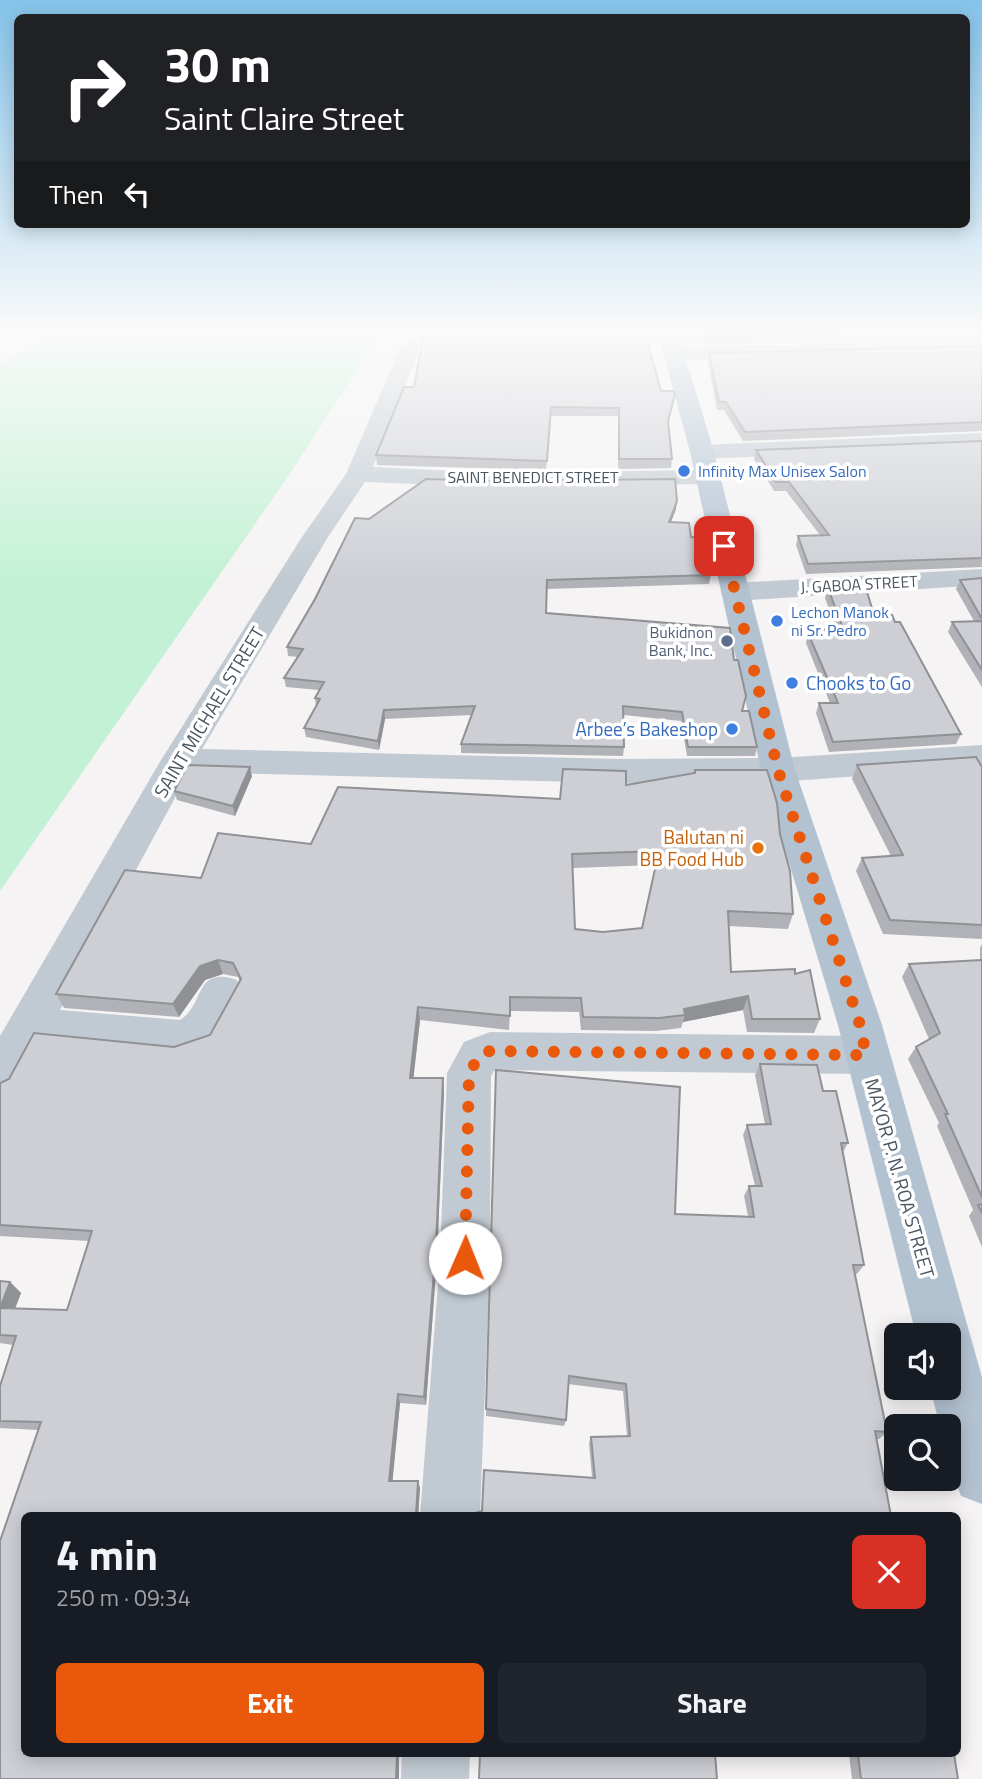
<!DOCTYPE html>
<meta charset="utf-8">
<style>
body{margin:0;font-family:"Titillium Web",sans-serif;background:#20242c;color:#f1f3f6;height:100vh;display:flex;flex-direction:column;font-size:26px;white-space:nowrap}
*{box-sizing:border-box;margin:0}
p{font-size:23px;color:#9ea1a6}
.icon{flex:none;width:38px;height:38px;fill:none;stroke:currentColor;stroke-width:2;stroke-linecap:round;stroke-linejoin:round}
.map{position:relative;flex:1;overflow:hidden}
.sheet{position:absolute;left:21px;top:1512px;width:940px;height:245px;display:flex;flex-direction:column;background:#171b24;border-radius:10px;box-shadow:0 4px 18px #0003}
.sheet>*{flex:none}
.hud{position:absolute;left:14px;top:14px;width:956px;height:214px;border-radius:10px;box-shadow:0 4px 18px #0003;background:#202124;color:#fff;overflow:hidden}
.tools{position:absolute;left:884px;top:1323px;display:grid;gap:14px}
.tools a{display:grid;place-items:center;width:77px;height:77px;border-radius:10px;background:#171b24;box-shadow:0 4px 18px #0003;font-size:35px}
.pin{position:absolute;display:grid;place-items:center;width:60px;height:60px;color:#fff;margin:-30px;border-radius:14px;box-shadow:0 4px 10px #0006}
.me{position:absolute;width:77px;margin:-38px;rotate:1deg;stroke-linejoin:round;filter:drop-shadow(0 0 5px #0008)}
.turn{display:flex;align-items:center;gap:24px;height:147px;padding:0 35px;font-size:32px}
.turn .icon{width:91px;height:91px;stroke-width:2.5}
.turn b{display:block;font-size:49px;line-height:60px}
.then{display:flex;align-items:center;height:66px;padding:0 35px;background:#0003;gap:14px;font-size:26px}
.round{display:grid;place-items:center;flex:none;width:74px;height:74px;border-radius:10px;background:#20242c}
.headline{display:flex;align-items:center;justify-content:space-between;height:119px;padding:0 35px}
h1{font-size:42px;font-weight:700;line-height:52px}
.button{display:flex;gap:14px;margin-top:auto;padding:14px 35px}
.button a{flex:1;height:80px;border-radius:10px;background:#ea580c;color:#fff;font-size:28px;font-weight:700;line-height:80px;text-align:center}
.button a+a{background:#20242c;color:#f1f3f6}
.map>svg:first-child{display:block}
.green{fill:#c3f1d5}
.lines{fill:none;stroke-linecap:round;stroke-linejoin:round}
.minor{fill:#c1cad2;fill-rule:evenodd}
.major{fill:#b3c2d1;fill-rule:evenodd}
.wall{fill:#b0b2b7;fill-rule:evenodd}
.shaded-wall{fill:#909195}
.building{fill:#cdcfd5;stroke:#909195;stroke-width:2;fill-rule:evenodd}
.route{stroke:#ea580c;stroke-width:12;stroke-dasharray:0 21.6}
.shop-dot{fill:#3f7fe0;stroke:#fff;stroke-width:2.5}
.service-dot{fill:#5c6f8a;stroke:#fff;stroke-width:2.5}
.food-dot{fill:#e8710a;stroke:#fff;stroke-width:2.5}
.labels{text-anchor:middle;stroke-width:7;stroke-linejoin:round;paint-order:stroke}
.far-shop-label{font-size:16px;fill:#366cbe;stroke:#fff;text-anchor:start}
.far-street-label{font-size:16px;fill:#4a5661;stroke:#fff}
.far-service-label{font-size:16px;fill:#4e5e75;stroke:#fff;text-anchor:end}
.shop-label{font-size:19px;fill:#366cbe;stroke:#fff;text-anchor:start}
.street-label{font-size:19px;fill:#4a5661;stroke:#fff}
.food-label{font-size:19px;fill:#c56008;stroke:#fff;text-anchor:end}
</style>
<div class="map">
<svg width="982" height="1779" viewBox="0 0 982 1779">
<rect width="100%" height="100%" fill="#f5f3f3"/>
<!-- green -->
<path class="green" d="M54 333H449L375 343 291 472 0 891V364Z"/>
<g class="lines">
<!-- minor -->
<g class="minor">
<path d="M411 340 421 346 373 467 494 473 708 470 717 472 720 477 717 482 708 484 494 487 365 482 328 537 202 749 619 759 778 758 982 745V767L778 782 619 783 189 772 60 1010 180 1020C205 1005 194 965 237 980L243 992 213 1047 180 1058 41 1044 16 1091 0 1097V1036L161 760 302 537 346 474 401 346Z"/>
<path d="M982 340V352L675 360 665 354 675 348Z"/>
<path d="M982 433V447L702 459 694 457 690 452 694 447 702 445Z"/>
<path d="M982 569V585L735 601 725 598 721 592 725 586 735 583Z"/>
<path d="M490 1032 866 1036 882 1042 888 1055 882 1068 866 1074 495 1070 491 1076 490 1258 480 1516H420L440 1258 447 1073 464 1042Z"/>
<path d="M402 1754H470L469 1779H401Z"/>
</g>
<!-- major -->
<path class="major" d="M658 333H678L714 452 795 770 882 1025 982 1377V1504L961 1496C951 1471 948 1452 948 1426H940L930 1388H948V1335H916L838 1025 761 770 690 452Z"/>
</g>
<!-- wall -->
<g class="wall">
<path d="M437 333H658L657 340H647L661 391 674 402 668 424 672 459 671 468 618 469V416H551L546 470 377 465 376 455 414 387 436 339Z"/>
<path d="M679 333H982V338L704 345 703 339 683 340Z"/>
<path d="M982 346V431L743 441 724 410H717L708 362 709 353Z"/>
<path d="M982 441V567L806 574 796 545 798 536 820 535 786 491H774L754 459 756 450Z"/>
<path d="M676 509 671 522 691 537 711 575 709 584 547 589 546 613 742 711 757 747 755 756H687L681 721 624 715V747L623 756 461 753V744L471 715 385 719 379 750 306 737 304 728 316 706 315 698 319 690 286 687 284 678 298 657 288 656 287 647 369 519Z"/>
<path d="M982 578V687L948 632 952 622 974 621 956 589 960 580Z"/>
<path d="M828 588 874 615 895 622 961 734 956 744 829 752 816 713 819 703H830L806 643 808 633 836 627 825 598Z"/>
<path d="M857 765 982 767V939L883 934 856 871 862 858 891 856 852 779Z"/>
<path d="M563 769 626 771V785L694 773 695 770H767L777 803 780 834 790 871 793 914 788 929 729 926 731 972 795 969V974L810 970 820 1019 814 1033 747 1032 743 1010 683 1022 681 1028 656 1031 581 1030 579 1012 510 1011 509 1030 420 1020 413 1078H443L444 1092 437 1258 426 1405 400 1403 392 1481H418L420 1488 418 1516H24V1754H400H399V1779H0V1541L38 1430 0 1428V1386L13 1345 0 1343V1281L10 1282 21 1293 15 1309 67 1310 89 1241 0 1236V1083L9 1079 34 1033 174 1047 210 1035 240 982 238 977 223 974 205 980 179 1017 64 1008 56 994 125 870 201 878 218 833 311 844 338 787 560 799ZM656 865 642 928 603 932 575 929 572 868Z"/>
<path d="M252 776 235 816 177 800 174 791Z"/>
<path d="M982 944V1247L969 1216 973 1210 937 1126 939 1123 908 1059 916 1047 929 1039 902 977 909 964 980 961V948Z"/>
<path d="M760 1064 823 1091 848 1143 843 1152 864 1265 857 1274H855L887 1432 879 1439 592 1477 589 1443 591 1437 627 1436 623 1391 568 1384 566 1420 564 1426 486 1416 496 1070 675 1214 748 1216 744 1196 749 1186H755L743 1135 747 1125 765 1124 755 1075Z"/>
<path d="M849 1754H954L958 1779H852Z"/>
</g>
<!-- shaded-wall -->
<g class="shaded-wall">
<path d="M677 501 676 509 668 530 669 522Z"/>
<path d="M384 710 385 719 379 750 378 741Z"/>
<path d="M250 767 252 776 235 816 233 806Z"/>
<path d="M218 960 223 974 205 980 179 1017 173 1004 200 966Z"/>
<path d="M748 996 743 1010 683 1022 685 1015 684 1009Z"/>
<path d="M418 1007 420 1020 412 1091 410 1078Z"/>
<path d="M443 1078 444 1092 437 1258 426 1405 424 1397Z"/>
<path d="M10 1282 21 1293 11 1318 0 1308Z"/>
<path d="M398 1394 400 1403 392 1487 389 1481Z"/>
<path d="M418 1481 420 1488 418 1516H416Z"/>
<path d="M397 1754H400H399V1779H396Z"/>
</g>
<!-- building -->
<g class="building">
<path d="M437 333H645L661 391H674L675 394 668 421 672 459H619V408L551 407 547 461 376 455 404 387H414L423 339H436Z"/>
<path d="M705 333H864L705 336Z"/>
<path d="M982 346V422L745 432 726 402H719L709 353Z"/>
<path d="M982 441V558L808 564 798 536 829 535 789 482H776L756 450Z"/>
<path d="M426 479 494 481 675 479 677 501 669 522 689 523 691 537 704 538 711 575 547 580 546 613 730 628 734 660H738L746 696 742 711H749L757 747H688L682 712 623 706 624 747 461 744 475 706 384 710 378 741 304 728 320 699 315 698 324 682 284 678 303 649 287 647 315 599 355 518 369 519Z"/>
<path d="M982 578V619L960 580Z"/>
<path d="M865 585 874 615H892L895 622H900L961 734 833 742 819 703H838L808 633 842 626 828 588Z"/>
<path d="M982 621V670L952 622Z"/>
<path d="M976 757 982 767V925L890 920 862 858 903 855 857 765Z"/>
<path d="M188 765 250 767 233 806 174 791Z"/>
<path d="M563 769 626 771V785L695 773V770H767L777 803 780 834 790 871 793 914 728 911 731 972 795 969V974L810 970 820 1019H752L748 996 684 1009 685 1015 659 1018 583 1017 581 998 510 997V1016L418 1007 410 1078H443L436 1247 424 1397 398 1394 389 1481H418L416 1516H24V1754H398H397L396 1779H0V1541L41 1422 0 1421V1386L16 1336 0 1335V1308L67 1310 92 1231 0 1225V1083L9 1079 34 1033 174 1047 210 1035 241 979 233 963 218 960 200 966 173 1004 56 994 125 870 201 878 218 833 311 844 338 787 560 799ZM659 851 642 928 603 932 575 929 572 854Z"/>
<path d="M982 960V1197L945 1114H948L916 1047 940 1033 909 964Z"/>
<path d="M760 1064 817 1065 823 1091H836L848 1143H841L864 1265H853L887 1432 875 1431 891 1516H475V1513L482 1511 484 1470 595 1478 591 1437 630 1436 626 1384 569 1376 566 1420 486 1409 496 1070 680 1087 675 1214 754 1217 749 1186H762L747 1125 771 1124Z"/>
<path d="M982 1204V1213L978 1205Z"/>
<path d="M0 1281 10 1282 0 1308Z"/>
<path d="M480 1754H715L717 1779H479Z"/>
<path d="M858 1754H954L958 1779H861Z"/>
</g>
<!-- sky -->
<linearGradient id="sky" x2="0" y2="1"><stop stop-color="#85c3ea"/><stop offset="0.57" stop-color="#fafafa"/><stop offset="1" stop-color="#fafafa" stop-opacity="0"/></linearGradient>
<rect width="982" height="582" fill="url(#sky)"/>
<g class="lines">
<!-- route -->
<path class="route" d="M465 1258 469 1073 480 1055 490 1051 866 1055 860 1025 778 770 724 546"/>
</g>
<!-- markers -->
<g class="shop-dot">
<circle cx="684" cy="471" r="7"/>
<circle cx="777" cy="621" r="7"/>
<circle cx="792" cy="683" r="7"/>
<circle cx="732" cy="729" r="7"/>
</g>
<circle class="service-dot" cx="727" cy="641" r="7"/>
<circle class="food-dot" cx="758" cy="848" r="7"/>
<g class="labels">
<!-- far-shop labels -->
<g class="far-shop-label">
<text x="698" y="477">Infinity Max Unisex Salon</text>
<text x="791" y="618">Lechon Manok<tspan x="791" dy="18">ni Sr. Pedro</tspan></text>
</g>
<!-- far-street labels -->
<g class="far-street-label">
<text x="533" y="483">SAINT BENEDICT STREET</text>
<text transform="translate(859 584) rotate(-3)" y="6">J. GABOA STREET</text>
</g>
<!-- far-service labels -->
<g class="far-service-label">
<text x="713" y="638">Bukidnon<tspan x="713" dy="18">Bank, Inc.</tspan></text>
</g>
<!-- shop labels -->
<g class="shop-label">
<text x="806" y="690">Chooks to Go</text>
<text x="718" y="736" text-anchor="end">Arbee’s Bakeshop</text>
</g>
<!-- street labels -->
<g class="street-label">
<text transform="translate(209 712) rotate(-59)" y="7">SAINT MICHAEL STREET</text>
<text transform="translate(900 1178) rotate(74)" y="7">MAYOR P. N. ROA STREET</text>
</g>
<!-- food labels -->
<g class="food-label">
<text x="744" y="844">Balutan ni<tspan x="744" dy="22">BB Food Hub</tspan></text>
</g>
</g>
</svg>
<div class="tools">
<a><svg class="icon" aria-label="sound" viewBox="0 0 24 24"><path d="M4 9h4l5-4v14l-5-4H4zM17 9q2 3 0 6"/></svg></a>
<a><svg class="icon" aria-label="search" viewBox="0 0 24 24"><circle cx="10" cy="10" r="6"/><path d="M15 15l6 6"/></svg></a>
</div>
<div class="pin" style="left:724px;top:546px;background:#d93025"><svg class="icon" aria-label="arrive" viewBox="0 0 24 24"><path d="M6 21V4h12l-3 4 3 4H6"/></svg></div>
<svg class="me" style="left:465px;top:1258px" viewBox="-20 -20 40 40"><circle r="19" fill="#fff"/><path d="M0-13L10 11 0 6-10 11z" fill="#ea580c"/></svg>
<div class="hud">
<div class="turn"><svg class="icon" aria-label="right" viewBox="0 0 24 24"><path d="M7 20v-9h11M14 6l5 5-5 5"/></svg><div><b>30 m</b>Saint Claire Street</div></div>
<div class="then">Then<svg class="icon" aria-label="left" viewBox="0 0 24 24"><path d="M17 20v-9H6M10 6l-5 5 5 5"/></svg></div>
</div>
<section class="sheet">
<div class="headline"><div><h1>4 min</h1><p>250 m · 09:34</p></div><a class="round" style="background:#d93025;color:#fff"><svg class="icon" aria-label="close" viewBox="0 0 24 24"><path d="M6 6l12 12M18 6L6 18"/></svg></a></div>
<div class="button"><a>Exit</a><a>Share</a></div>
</section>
</div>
